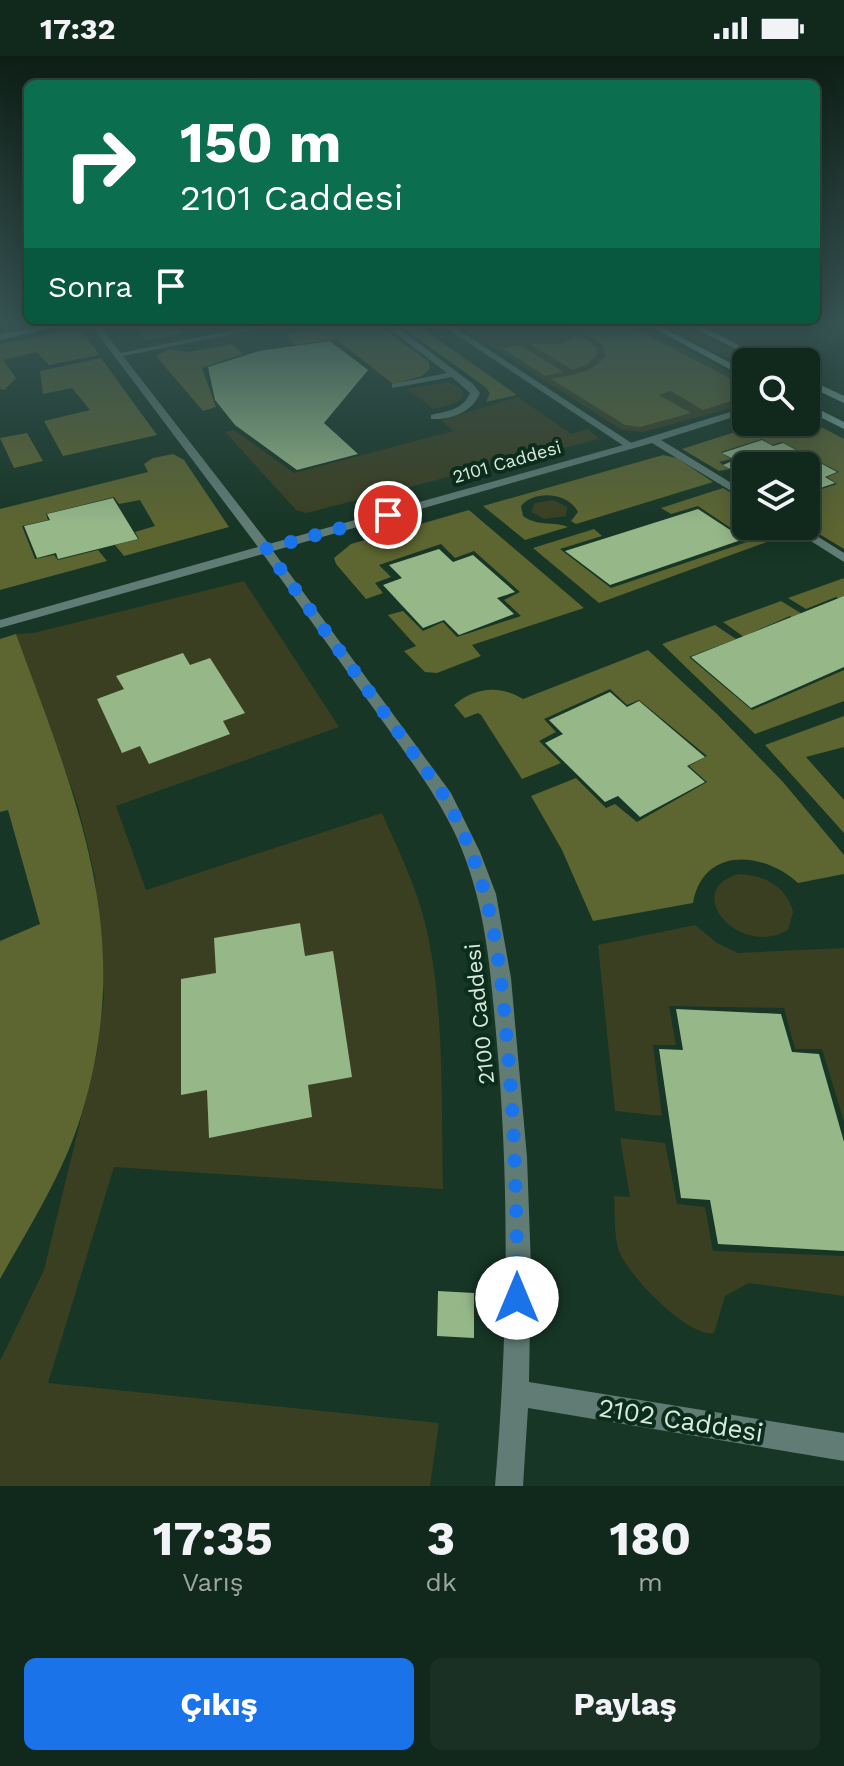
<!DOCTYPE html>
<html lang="tr">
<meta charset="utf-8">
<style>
body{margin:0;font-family:"Work Sans",sans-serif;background:#1a3025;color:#f1f3f6;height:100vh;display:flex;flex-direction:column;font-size:30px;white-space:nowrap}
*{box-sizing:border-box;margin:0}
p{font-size:26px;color:#9ca6a3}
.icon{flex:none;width:44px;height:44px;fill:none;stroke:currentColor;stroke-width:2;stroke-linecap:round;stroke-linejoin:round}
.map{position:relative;height:1430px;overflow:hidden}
.side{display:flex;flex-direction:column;background:#11281c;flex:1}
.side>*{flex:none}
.hud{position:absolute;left:24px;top:24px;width:796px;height:244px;border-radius:12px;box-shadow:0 4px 20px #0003,0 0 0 2px #30443b;background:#0b6e4f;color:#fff;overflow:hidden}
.fabs{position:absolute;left:732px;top:292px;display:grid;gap:16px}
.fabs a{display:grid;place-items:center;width:88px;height:88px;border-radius:12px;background:#11281c;box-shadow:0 4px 20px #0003,0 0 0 2px #30443b;font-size:40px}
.pin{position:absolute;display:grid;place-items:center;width:68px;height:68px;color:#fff;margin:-34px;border:4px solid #fff;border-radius:50%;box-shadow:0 2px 8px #0007}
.me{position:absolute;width:88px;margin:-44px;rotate:0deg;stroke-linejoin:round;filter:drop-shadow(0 0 6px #0008)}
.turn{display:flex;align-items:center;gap:28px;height:168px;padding:0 24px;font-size:36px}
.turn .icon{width:104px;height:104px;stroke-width:2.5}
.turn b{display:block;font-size:56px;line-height:68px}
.then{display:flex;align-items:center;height:76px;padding:0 24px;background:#0003;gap:16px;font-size:30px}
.eta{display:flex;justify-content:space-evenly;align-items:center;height:136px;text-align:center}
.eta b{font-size:48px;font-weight:700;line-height:56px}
.cta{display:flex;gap:16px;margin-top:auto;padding:16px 24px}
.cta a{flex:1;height:92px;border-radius:12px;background:#1a73e8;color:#fff;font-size:32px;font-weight:700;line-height:92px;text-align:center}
.cta a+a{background:#1a3025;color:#f1f3f6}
.status{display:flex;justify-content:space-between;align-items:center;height:56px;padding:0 40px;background:#11281c;direction:ltr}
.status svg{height:22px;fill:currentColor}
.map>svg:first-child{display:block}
.green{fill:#3a3f21}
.forest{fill:#5d6531}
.building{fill:#96b889}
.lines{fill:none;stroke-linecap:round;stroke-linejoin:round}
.lane{fill:#607c75;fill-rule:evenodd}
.street{fill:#607c75;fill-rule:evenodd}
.secondary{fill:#7aa79d;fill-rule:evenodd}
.route{stroke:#1a73e8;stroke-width:14;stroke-dasharray:0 25.2}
.labels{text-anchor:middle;stroke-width:8;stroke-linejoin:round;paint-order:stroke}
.far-street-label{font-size:18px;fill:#d8e9de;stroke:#0c2c1c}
.street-label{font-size:22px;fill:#d8e9de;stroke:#0c2c1c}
.near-street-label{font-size:26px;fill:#d8e9de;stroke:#0c2c1c}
</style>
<div class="status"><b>17:32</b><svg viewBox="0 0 49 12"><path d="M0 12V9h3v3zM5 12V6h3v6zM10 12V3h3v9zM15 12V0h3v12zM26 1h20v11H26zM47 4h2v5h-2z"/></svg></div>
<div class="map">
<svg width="844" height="1430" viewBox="0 0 844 1430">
<rect width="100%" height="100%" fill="#173626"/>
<!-- green -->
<g class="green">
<path d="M457 269H638L746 325V348L643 376 622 374Z"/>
<path d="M663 269H681L755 306H746V311Z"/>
<path d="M449 326 462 333 463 341 456 347 433 353 407 333Z"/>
<path d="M518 341 571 378 588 373 599 383 306 457 296 454 225 376 234 374 294 417 453 375 441 364Z"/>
<path d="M553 444 567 451 566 460 544 463 531 456 535 447Z"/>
<path d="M244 525 339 671 116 750 146 834 382 757C398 794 417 831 426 871 445 951 441 1050 443 1133L114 1111 48 1327 439 1367 430 1430H0V1305L44 1214 97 996 104 941 95 820 78 750 16 578 33 577Z"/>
<path d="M740 818C765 819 787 831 793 856L788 874C737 903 680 832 740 818Z"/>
<path d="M695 869 717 887 738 897 844 892V1066L822 993H795L784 952 669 950 676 989H653L662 1060 615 1055 598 889Z"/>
<path d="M620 1082 665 1087 677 1148 705 1151 713 1195 844 1200V1240L749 1227 725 1240 714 1277C689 1283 624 1216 618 1192 614 1176 615 1157 614 1140L630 1141Z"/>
</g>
<!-- forest -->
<g class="forest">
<path d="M133 269H175L182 277 145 284Z"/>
<path d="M333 269H378L428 305 430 313 422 320 393 328 336 283 295 289 286 278Z"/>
<path d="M399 269H417L517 339 486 346 490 337 484 330Z"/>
<path d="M571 269H628L744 330 746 340 703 354 671 335 659 339 691 357 640 371 625 369 551 323C571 319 594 317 606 299L602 288Z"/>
<path d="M80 272 99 299 49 309 37 296 3 304 16 322 4 334 0 333V288Z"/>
<path d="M578 278 596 291 597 298 588 308 573 314 530 288H561Z"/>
<path d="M232 288 243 298 202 312 216 351 203 355 156 300 169 293 188 296Z"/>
<path d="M520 289 563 316 545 320 502 292Z"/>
<path d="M101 302 157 379 63 400 44 365 90 354 72 332 43 338 40 315Z"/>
<path d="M806 363 844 383V493L806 470V438L837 428 827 421 839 416 782 386 772 389 762 383 721 396 731 403 719 406 729 413 719 415 682 393 766 366H806Z"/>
<path d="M27 377 43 405 14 412 0 382Z"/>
<path d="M173 398 184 404 229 471 124 500 115 489 139 483 135 476 155 470 140 444 119 448 114 441 46 458 48 464 22 470 35 503 54 499 58 504 98 494 107 505 0 534V453L148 416 144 408 153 402Z"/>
<path d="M663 399 677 402 713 426 576 468 571 465 578 456C568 436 534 434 521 450L523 460C538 471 554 465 568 471L525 484 483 450Z"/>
<path d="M723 432 746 446V470H784L794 476 599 547 533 492 594 473 602 480 560 493 611 532 750 485 698 450 671 458 661 452Z"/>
<path d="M469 454 584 552 472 589 481 600 437 617 425 616 404 595 416 590 388 559 403 555 423 575 443 566 457 581 521 560 504 544 520 536 474 495 455 502 441 488 379 509 391 521 375 527 383 537 366 543 336 508 334 502 351 488Z"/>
<path d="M844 522V546L836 541 806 553 788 542Z"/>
<path d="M781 545 812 564 801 568 790 560 751 577 755 589 723 566Z"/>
<path d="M715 569 736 583 689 601 752 654 844 614V645L755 678 662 588Z"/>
<path d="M16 578C77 745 137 880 81 1060 63 1118 30 1170 0 1223V885L40 868 8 754 0 756V583Z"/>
<path d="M648 594 717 658 783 726 844 799V818L798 827C763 795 703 790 693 847L593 865 562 794 531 740 576 722 606 752 615 748 637 766 707 726 689 710 707 700 639 644 627 649 610 633 544 663 556 676 539 685 561 707 522 723 481 659 478 657 465 662 454 649C475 631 500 629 523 643Z"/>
<path d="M844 660V691L806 701 844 744V777L765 689Z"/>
</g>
<!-- building -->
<g class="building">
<path d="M330 285 368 314 324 367 358 398 297 414 235 369 215 344 208 311 259 295Z"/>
<path d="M762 384 773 390 783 387 837 416 825 421 835 427 806 437V410H746V422L723 409 735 404 722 397Z"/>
<path d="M113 442 138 483 58 503 56 497 37 502 24 470 50 464 47 458Z"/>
<path d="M698 453 744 483 610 529 565 495Z"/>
<path d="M439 493 453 506 473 499 515 536 497 542 514 558 459 579 444 564 423 572 383 529 402 522 389 509Z"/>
<path d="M844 540V611L751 652 691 601Z"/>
<path d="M183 597 190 609 210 602 245 657 223 665 230 678 149 708 140 690 122 697 97 643 124 633 116 620Z"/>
<path d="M610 636 627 651 639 645 705 701 687 710 705 726 640 761 618 740 605 746 545 687 563 678 549 664Z"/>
<path d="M300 867 305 900 333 895 352 1021 308 1029 312 1061 209 1082 207 1034 181 1039V923L216 917 214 882Z"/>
<path d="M676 953 781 958 792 996 819 998 844 1086V1195L718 1188 710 1144 681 1142 659 993 683 994Z"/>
<path d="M438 1235 474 1237V1282L437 1280Z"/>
</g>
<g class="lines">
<!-- lane -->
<g class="lane">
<path d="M260 269H276L119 301 115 298Z"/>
<path d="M385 269H394L473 328 480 337C472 357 450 364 431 363V359C447 355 463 354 470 337L452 321 392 332V328L447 317Z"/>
<path d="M442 269H451L636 390 627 392Z"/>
</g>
<!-- street -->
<g class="street">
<path d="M91 269H99L269 488 627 388 746 351V357L661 384 746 436V444L652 387 273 495 451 737 480 796 496 838 511 922 527 1101 531 1211 529 1326 844 1377V1405L528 1352 523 1430H495C508 1279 510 1128 496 977 490 909 485 845 457 782 437 738 407 700 379 660 340 606 302 552 263 498L0 572V564L258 491Z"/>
<path d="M787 470H801L844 497V506Z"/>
</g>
<!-- secondary -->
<g class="secondary">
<path d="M49 269H64L0 284V278Z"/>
<path d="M648 269H658L746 315V322Z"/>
<path d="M689 269H699L772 306H761Z"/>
<path d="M806 322 844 340V347L806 329Z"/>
<path d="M806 347 844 366V373L806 354Z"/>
</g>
</g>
<!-- sky -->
<linearGradient id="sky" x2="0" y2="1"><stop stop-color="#0d1e15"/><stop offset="0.57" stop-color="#365252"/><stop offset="1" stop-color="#365252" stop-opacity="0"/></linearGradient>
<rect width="844" height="469" fill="url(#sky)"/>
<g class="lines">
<!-- route -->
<path class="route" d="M388 459 266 493 445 741C491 824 499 893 507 986 515 1072 517 1156 517 1242"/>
</g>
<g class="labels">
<!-- far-street labels -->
<g class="far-street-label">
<text transform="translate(507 406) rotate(-16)" y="6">2101 Caddesi</text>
</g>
<!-- street labels -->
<g class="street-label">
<text transform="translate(479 958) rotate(-96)" y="8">2100 Caddesi</text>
</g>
<!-- near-street labels -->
<g class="near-street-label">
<text transform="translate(681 1364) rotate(9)" y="9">2102 Caddesi</text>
</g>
</g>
</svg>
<div class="fabs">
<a><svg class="icon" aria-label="search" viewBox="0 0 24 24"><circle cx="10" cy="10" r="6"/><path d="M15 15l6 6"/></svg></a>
<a><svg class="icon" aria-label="layers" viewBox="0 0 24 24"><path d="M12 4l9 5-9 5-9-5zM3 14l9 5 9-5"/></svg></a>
</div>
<div class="pin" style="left:388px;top:459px;background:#d93025"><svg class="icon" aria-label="arrive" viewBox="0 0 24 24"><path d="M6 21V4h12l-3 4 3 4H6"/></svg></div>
<svg class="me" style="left:517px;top:1242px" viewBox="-20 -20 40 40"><circle r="19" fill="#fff"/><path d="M0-13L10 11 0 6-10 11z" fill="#1a73e8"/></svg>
<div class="hud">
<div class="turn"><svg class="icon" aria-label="right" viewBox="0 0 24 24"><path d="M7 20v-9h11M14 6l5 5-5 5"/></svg><div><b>150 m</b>2101 Caddesi</div></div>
<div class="then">Sonra<svg class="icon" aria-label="arrive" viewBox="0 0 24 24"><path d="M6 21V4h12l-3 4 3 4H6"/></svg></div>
</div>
</div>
<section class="side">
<div class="eta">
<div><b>17:35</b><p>Varış</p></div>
<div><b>3</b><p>dk</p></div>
<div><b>180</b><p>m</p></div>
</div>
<div class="cta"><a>Çıkış</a><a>Paylaş</a></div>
</section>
